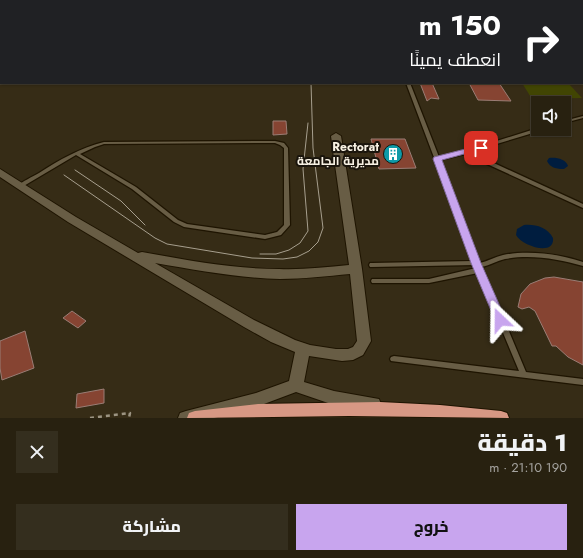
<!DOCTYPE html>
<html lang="ar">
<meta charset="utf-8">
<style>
body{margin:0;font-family:Jost,Cairo,sans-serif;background:#342e1e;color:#f1f3f6;direction:rtl;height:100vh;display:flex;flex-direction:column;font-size:15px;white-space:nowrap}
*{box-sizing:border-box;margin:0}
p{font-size:13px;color:#a5a39f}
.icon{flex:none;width:22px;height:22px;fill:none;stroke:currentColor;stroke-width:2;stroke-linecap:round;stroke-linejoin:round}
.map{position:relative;height:418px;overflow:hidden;direction:ltr}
.sheet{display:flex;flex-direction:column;background:#282110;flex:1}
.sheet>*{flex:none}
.hud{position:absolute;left:0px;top:0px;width:583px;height:84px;box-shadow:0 1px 3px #0004,0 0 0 1px #443e30;direction:rtl;background:#202124;color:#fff;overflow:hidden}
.tools{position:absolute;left:531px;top:96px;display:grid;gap:8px}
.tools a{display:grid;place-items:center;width:40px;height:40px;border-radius:0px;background:#282110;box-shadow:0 1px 3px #0004,0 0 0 1px #443e30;font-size:20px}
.pin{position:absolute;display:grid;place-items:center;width:34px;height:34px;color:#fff;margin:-17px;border-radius:8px;box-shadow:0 2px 6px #0006}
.me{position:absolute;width:44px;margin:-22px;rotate:337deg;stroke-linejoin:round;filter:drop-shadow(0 0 3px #0008)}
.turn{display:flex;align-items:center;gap:14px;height:84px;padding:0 16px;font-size:18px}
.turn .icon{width:52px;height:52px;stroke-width:2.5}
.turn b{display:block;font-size:28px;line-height:34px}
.round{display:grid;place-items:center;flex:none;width:42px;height:42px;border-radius:0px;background:#342e1e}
.summary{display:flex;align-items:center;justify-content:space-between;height:68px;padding:0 16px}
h1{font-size:24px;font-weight:800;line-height:30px}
.cta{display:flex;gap:8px;margin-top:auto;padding:8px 16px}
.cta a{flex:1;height:46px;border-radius:0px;background:#c8a5ee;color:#111;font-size:16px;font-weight:800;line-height:46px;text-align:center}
.cta a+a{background:#342e1e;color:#f1f3f6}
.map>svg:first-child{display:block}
.green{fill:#414503}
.water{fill:#001d3f}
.building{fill:#864432;stroke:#9a7d75}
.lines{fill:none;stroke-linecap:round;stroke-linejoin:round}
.service-casing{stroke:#1e1401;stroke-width:2.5}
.minor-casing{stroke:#1e1401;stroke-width:2}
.trunk-casing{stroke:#1e1401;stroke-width:2}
.path{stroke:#9c9482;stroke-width:2.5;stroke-dasharray:4 4;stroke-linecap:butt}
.service{fill:#685d45;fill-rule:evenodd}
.minor{fill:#685d45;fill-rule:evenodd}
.trunk{fill:#d79884;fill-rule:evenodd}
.tram{stroke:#a79f8e;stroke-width:1}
.route{fill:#c8a5ee;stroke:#826b9b}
.labels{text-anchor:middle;stroke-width:4;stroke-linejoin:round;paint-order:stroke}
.poi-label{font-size:12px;font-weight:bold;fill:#f8f2e4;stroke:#1a150c;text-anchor:end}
</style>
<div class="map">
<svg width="583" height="418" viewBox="0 0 583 418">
<rect width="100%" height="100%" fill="#362c16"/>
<!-- green -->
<path class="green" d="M522 83H568L582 98 532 99Z"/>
<!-- water -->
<g class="water">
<path d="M549 158C556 157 566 159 568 166L564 169C557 169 550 168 547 161Z"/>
<path d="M524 225C535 224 547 227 553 238 555 257 522 246 516 235L517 229Z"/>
</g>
<!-- building -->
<g class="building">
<path d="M420 83H432L439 99 431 98 427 101Z"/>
<path d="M469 83H499L511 101 478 100Z"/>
<path d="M273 121H286L287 134 273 135Z"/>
<path d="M371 139H405L416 168 379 169Z"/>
<path d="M554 277 583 282V365L568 357 556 346H552L535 311 529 307 522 309 518 307 521 294 530 284 545 278Z"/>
<path d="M72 311 86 321 78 328 63 318Z"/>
<path d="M25 331 34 368 2 380 0 368V341Z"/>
<path d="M104 389V403L76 408 77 394Z"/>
</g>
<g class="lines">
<defs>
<g id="service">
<path d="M263 0H266L267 1H264Z"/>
<path d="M406 83H410L439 157 465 151 538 128 543 129V130L470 152 583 204V208L465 154 440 160 480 263C488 261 495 257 503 255 528 250 560 254 583 262V266C559 259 531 254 505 259 497 261 490 265 482 267L526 372 583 379V385L391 361 390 359 391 357 394 356 519 371 478 273 429 283H372L371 281 372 279H429L476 268 475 265 372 267H370L369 265 370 263H372L473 261Z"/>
<path d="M583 116V118L564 123V121Z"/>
<path d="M275 141 284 143 288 148 290 225 281 235 265 239 184 227 174 222 132 189 76 155 22 187 20 188 17 186C23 181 32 177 39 173 59 160 80 148 104 142ZM275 143 280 145 284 148V225L277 232 265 235 187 224 178 220 136 187 80 154 95 147 104 144Z"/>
</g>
<path id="minor" d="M336 133 341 136 362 269 371 341 363 355 353 360 342 361 309 356 304 382 334 391 379 399 381 404 379 409 373 411 334 405 296 392 256 407 214 418H178L180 413 186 411 256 393 289 381 295 352 271 342 244 327 68 222 0 177V169L76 217 138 253 142 252C187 260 233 269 279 269 302 270 326 267 349 265L331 136ZM155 263C196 270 238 278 280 279 303 279 327 276 350 274L357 341 353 347 348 349H336L310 345 295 340 254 320Z"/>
<path id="trunk" d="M380 402 440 405 501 411 507 413 509 418 349 416 187 418 189 413 195 411 258 404Z"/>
</defs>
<!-- service casing -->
<use href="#service" class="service-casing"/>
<!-- minor casing -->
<use href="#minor" class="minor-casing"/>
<!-- trunk casing -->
<use href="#trunk" class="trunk-casing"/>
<!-- path -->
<path class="path" d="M90 418 130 413 129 418"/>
<!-- service -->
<use href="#service" class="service"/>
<!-- minor -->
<use href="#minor" class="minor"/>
<!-- trunk -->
<use href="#trunk" class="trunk"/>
<!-- tram -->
<g class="tram">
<path d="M75 170 121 201 145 225"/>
<path d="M64 175 155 238 167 244 252 258 283 259 297 257 309 251 318 242 323 228 313 148 311 83"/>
<path d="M260 254H276L289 250 300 243 308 231 303 169 308 123"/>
</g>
</g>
<!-- route -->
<path class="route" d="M481 145 485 148 483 149 442 160 481 263 506 320 504 323 500 324 496 323 495 320 471 263 433 159 434 157Z"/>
<!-- icons -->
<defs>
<symbol id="building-disc" viewBox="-11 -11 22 22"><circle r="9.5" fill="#0f9aa8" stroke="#1a150c"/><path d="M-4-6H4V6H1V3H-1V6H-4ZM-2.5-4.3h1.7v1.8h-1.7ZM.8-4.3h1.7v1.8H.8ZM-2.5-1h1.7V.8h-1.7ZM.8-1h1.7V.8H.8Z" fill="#fff"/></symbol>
</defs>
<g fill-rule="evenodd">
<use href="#building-disc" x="382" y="143" width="22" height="22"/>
</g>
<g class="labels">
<!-- poi labels -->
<g class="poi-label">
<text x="379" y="151">Rectorat<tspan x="379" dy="14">مديرية الجامعة</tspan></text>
</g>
</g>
</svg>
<div class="tools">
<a><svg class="icon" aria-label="sound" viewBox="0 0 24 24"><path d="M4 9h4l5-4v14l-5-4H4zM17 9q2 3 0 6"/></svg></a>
</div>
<div class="pin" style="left:481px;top:148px;background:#d93025"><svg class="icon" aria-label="arrive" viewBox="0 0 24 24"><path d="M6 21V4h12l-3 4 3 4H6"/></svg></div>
<svg class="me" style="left:500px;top:320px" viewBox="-20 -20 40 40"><path d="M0-17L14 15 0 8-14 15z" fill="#c8a5ee" stroke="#fff" stroke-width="4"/></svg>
<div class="hud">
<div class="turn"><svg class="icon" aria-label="right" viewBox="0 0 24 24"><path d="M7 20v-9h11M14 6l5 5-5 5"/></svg><div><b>150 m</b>انعطف يمينًا</div></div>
</div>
</div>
<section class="sheet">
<div class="summary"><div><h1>1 دقيقة</h1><p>190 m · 21:10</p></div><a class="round"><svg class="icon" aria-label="close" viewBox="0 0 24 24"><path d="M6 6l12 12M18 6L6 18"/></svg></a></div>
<div class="cta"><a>خروج</a><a>مشاركة</a></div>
</section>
